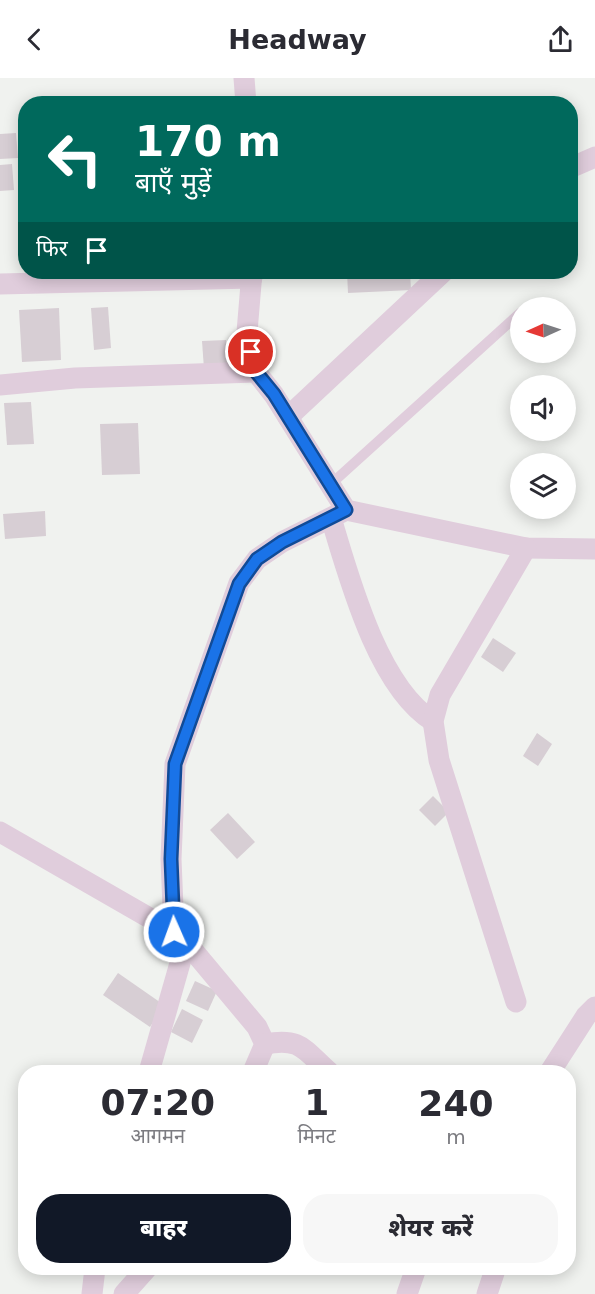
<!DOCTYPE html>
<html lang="hi">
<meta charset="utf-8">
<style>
body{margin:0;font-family:"DejaVu Sans","Noto Sans Devanagari",sans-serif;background:#f7f7f7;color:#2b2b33;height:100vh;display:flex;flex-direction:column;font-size:22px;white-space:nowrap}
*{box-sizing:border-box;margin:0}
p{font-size:20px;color:#7c7c81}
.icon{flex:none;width:33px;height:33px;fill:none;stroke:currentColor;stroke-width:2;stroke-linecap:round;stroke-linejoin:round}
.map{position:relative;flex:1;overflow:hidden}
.side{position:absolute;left:18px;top:987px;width:558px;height:210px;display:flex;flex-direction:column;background:#fff;border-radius:24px;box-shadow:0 3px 15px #0003}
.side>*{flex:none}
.banner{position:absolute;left:18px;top:18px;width:560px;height:183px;border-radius:24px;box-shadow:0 3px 15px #0003;background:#00695c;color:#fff;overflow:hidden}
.needle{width:39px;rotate:267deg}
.buttons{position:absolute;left:510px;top:219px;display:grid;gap:12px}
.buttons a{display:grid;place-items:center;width:66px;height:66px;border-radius:50%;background:#fff;box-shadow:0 3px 15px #0003;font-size:30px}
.pin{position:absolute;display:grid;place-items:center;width:51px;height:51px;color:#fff;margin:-26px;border:3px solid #fff;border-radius:50%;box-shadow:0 2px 6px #0007}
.me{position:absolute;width:66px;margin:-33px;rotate:358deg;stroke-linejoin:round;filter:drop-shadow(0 0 4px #0008)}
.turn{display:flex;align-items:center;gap:21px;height:126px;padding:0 18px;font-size:27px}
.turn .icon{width:78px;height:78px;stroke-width:2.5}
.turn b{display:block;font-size:42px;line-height:51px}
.then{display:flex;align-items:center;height:57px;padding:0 18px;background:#0003;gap:12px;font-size:22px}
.eta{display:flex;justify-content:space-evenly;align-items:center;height:102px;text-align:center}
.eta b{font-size:36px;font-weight:800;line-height:42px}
.action{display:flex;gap:12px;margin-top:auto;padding:12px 18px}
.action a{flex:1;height:69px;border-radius:24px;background:#111827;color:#fff;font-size:24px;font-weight:800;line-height:69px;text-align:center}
.action a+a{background:#f7f7f7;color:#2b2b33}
header{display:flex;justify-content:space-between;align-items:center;height:78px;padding:0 18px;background:#fff;font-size:27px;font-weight:800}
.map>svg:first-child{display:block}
.building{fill:#d7ced4}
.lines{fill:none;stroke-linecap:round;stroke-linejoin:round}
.lane{stroke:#e0cddc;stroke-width:10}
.street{stroke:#e0cddc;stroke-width:21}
.route-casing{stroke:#114b97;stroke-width:15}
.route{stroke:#1a73e8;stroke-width:10}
</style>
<header><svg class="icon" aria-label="back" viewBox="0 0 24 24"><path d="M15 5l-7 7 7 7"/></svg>Headway<svg class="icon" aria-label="share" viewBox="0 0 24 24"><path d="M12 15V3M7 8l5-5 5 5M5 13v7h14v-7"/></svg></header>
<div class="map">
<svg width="595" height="1216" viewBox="0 0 595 1216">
<rect width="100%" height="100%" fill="#f0f2ef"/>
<!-- building -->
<g class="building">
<path d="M16 55 18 80 0 81V56Z"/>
<path d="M12 86 14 112 0 113V87Z"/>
<path d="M347 194H410L411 212 348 215Z"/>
<path d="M108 229 111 270 94 272 91 230Z"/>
<path d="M59 230 61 282 22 284 19 232Z"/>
<path d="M226 262 227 289 204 291 202 263Z"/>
<path d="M31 324 34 366 7 367 4 325Z"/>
<path d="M138 345 140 396 102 397 100 346Z"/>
<path d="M45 433 46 458 5 461 3 436Z"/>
<path d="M493 560 516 575 503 594 481 579Z"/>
<path d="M537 655 552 666 538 688 523 678Z"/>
<path d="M433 718 449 734 435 748 419 732Z"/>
<path d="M228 735 255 764 237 781 210 752Z"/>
<path d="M118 895 164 927 150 949 103 917Z"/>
<path d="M195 903 217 913 208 933 186 923Z"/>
<path d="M182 931 203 942 192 965 171 954Z"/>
</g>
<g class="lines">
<!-- lane -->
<path class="lane" d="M331 406 520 235"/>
<!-- street -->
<g class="street">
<path d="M244 0 246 26"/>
<path d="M570 90 595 79"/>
<path d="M252 194 247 254 256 294 274 317 346 432 526 470 595 471"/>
<path d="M0 206 252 200"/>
<path d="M0 307 75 300 256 294"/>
<path d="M288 339 443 194"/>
<path d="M331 440C349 500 378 609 433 643"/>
<path d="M0 754 174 854 186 864 257 949 265 966 253 994"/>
<path d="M174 854 171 781 175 686 239 505 257 481 282 464 346 432"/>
<path d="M516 924 439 682 433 643 440 617 526 470"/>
<path d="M265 966C301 959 304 972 329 994"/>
<path d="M149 994 186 864"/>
<path d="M550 994 586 938 595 929"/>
<path d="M92 1216 95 1190"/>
<path d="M124 1216 147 1190"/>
<path d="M407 1216 416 1190"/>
<path d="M487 1216 494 1195 493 1190"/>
</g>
</g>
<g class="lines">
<defs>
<path id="route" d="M174 854 171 781 175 686 239 506 257 481 282 464 346 432 274 316 256 294 251 274"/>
</defs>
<!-- route casing -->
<use href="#route" class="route-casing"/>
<!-- route -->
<use href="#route" class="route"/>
</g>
</svg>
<div class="buttons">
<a><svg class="needle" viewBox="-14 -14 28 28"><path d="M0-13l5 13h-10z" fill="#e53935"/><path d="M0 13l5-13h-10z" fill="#7c7c81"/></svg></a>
<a><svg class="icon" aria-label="sound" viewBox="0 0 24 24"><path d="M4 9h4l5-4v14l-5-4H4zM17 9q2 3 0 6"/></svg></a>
<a><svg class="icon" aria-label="layers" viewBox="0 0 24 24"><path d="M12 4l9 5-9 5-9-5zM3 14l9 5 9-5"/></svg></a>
</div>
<div class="pin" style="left:251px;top:274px;background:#d93025"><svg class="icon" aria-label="arrive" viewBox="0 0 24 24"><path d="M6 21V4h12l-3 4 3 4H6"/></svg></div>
<svg class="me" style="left:174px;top:854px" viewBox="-20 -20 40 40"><circle r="17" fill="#1a73e8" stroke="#fff" stroke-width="3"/><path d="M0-11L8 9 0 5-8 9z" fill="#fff"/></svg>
<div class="banner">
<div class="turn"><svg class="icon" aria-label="left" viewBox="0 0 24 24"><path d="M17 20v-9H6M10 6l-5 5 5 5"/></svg><div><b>170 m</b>बाएँ मुड़ें</div></div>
<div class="then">फिर<svg class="icon" aria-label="arrive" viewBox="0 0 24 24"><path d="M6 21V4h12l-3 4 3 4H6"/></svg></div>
</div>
<section class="side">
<div class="eta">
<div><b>07:20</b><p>आगमन</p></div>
<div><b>1</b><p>मिनट</p></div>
<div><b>240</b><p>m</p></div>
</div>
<div class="action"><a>बाहर</a><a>शेयर करें</a></div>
</section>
</div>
